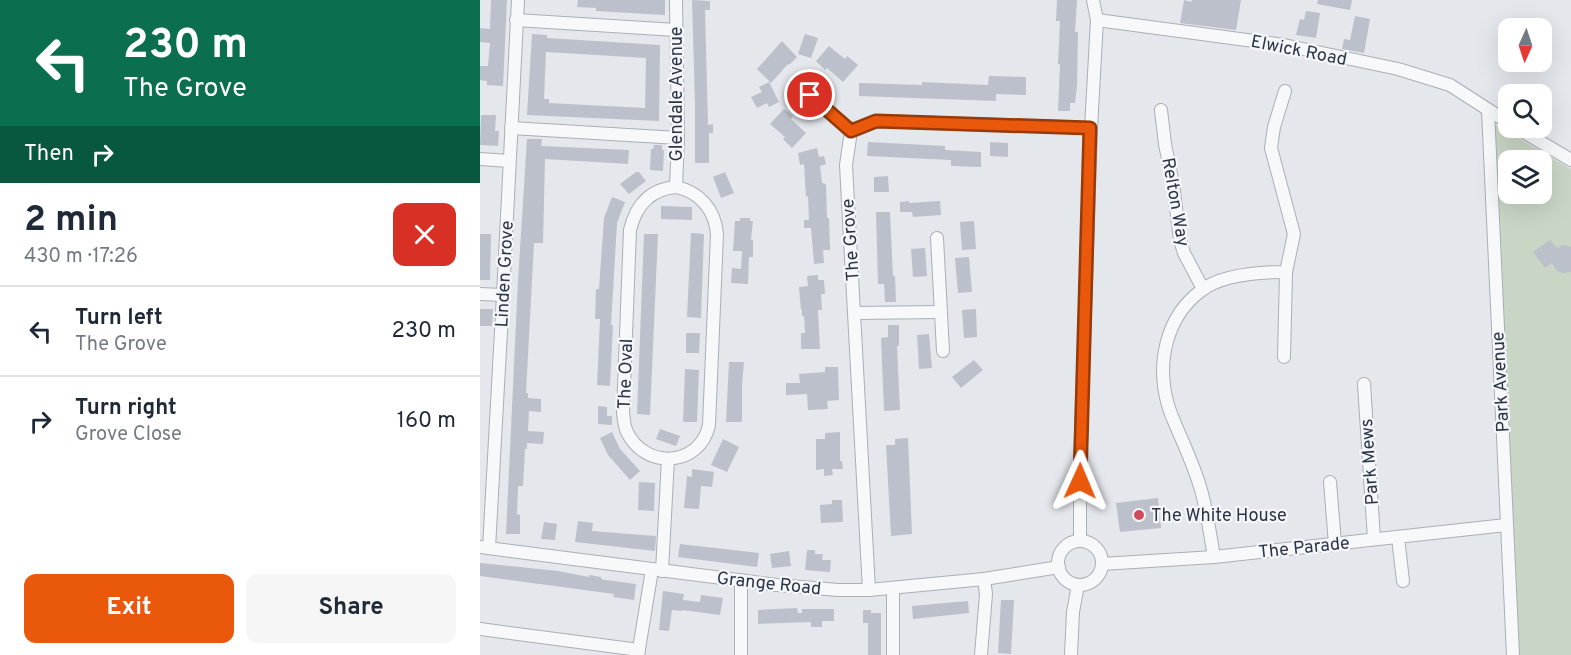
<!DOCTYPE html>
<meta charset="utf-8">
<style>
body{margin:0;font-family:Overpass,sans-serif;background:#f6f6f7;color:#1f2937;height:100vh;display:flex;flex-direction:column;font-size:22px;white-space:nowrap}
*{box-sizing:border-box;margin:0}
p{font-size:20px;color:#747a83}
.icon{flex:none;width:33px;height:33px;fill:none;stroke:currentColor;stroke-width:2;stroke-linecap:round;stroke-linejoin:round}
.map{position:relative;flex:1;overflow:hidden}
.panel{display:flex;flex-direction:column;background:#fff;width:480px}
.panel>*{flex:none}
.hud{background:#0b6e4f;color:#fff;overflow:hidden}
.needle{width:39px;rotate:183deg}
.controls{position:absolute;left:1018px;top:18px;display:grid;gap:12px}
.controls a{display:grid;place-items:center;width:54px;height:54px;border-radius:12px;background:#fff;box-shadow:0 6px 24px #0002;font-size:30px}
.pin{position:absolute;display:grid;place-items:center;width:51px;height:51px;color:#fff;margin:-26px;border:3px solid #fff;border-radius:50%;box-shadow:0 2px 6px #0007}
.me{position:absolute;width:66px;margin:-33px;rotate:1deg;stroke-linejoin:round;filter:drop-shadow(0 0 4px #0008)}
.turn{display:flex;align-items:center;gap:21px;height:126px;padding:0 24px;font-size:27px}
.turn .icon{width:78px;height:78px;stroke-width:2.5}
.turn b{display:block;font-size:42px;line-height:51px}
.then{display:flex;align-items:center;height:57px;padding:0 24px;background:#0003;gap:12px;font-size:22px}
.round{display:grid;place-items:center;flex:none;width:63px;height:63px;border-radius:12px;background:#f6f6f7}
.summary{display:flex;align-items:center;justify-content:space-between;height:102px;padding:0 24px}
h1{font-size:36px;font-weight:700;line-height:45px}
.cta{display:flex;gap:12px;margin-top:auto;padding:12px 24px}
.cta a{flex:1;height:69px;border-radius:12px;background:#ea580c;color:#fff;font-size:24px;font-weight:700;line-height:69px;text-align:center}
.cta a+a{background:#f6f6f7;color:#1f2937}
ul{padding:0;list-style:none}
li{display:flex;align-items:center;gap:18px;height:90px;padding:0 24px;border-top:2px solid #e0e1e3}
li div{flex:1}
li b{display:block;font-size:22px}
li em{font-style:normal}
main{display:flex;flex:1;min-height:0}
.map>svg:first-child{display:block}
.green{fill:#c9d6c5;fill-rule:evenodd}
.building{fill:#bbc0ca;fill-rule:evenodd}
.lines{fill:none;stroke-linecap:round;stroke-linejoin:round}
.minor-casing{stroke:#a9aeb7;stroke-width:14}
.minor{stroke:#f7f8fa;stroke-width:12}
.route-casing{stroke:#983908;stroke-width:15}
.route{stroke:#ea580c;stroke-width:10}
.poi-dot{fill:#d1495b;stroke:#f4f6f9;stroke-width:2}
.labels{text-anchor:middle;stroke-width:4.5;stroke-linejoin:round;paint-order:stroke}
.street-label{font-size:18px;fill:#2b3445;stroke:#f4f6f9}
.poi-label{font-size:18px;fill:#2b3445;stroke:#f4f6f9;text-anchor:start}
</style>
<main>
<section class="panel">
<div class="hud">
<div class="turn"><svg class="icon" aria-label="left" viewBox="0 0 24 24"><path d="M17 20v-9H6M10 6l-5 5 5 5"/></svg><div><b>230 m</b>The Grove</div></div>
<div class="then">Then<svg class="icon" aria-label="right" viewBox="0 0 24 24"><path d="M7 20v-9h11M14 6l5 5-5 5"/></svg></div>
</div>
<div class="summary"><div><h1>2 min</h1><p>430 m · 17:26</p></div><a class="round" style="background:#d93025;color:#fff"><svg class="icon" aria-label="close" viewBox="0 0 24 24"><path d="M6 6l12 12M18 6L6 18"/></svg></a></div>
<ul>
<li><svg class="icon" aria-label="left" viewBox="0 0 24 24"><path d="M17 20v-9H6M10 6l-5 5 5 5"/></svg><div><b>Turn left</b><p>The Grove</p></div><em>230 m</em></li>
<li><svg class="icon" aria-label="right" viewBox="0 0 24 24"><path d="M7 20v-9h11M14 6l5 5-5 5"/></svg><div><b>Turn right</b><p>Grove Close</p></div><em>160 m</em></li>
</ul>
<div class="cta"><a>Exit</a><a>Share</a></div>
</section>
<div class="map">
<svg width="1091" height="655" viewBox="0 0 1091 655">
<rect width="100%" height="100%" fill="#e4e7ec"/>
<!-- green -->
<path class="green" d="M1014 124 1091 169V655H1038ZM1029 160H1062V194H1029Z"/>
<!-- building -->
<g class="building">
<path d="M11 0H27L23 86 7 85V81L0 80V66H8L10 43 0 42V28L10 29Z"/>
<path d="M98 0H185V15L116 11V8L97 7Z"/>
<path d="M212 0 230 1V10H225L228 125 233 124V133H229V163H215V104Z"/>
<path d="M577 0H597L595 32H598L597 86 595 103H590V111H578L580 64H578L580 21H576Z"/>
<path d="M704 0 711 2 712 0H761L756 30 700 23Z"/>
<path d="M838 0H872L870 10 837 4Z"/>
<path d="M826 11 840 13 836 38 816 35 820 19 824 20Z"/>
<path d="M875 16 890 19 884 53 862 49 864 39 870 40Z"/>
<path d="M52 34 67 35V38L180 45 179 121 47 115ZM66 52 166 58 165 108 69 103V99H64Z"/>
<path d="M325 34 338 38 331 58 318 54Z"/>
<path d="M302 41 317 57 309 65 308 64 291 83 277 69Z"/>
<path d="M349 46 365 59 367 56 378 65 363 82 347 68 345 70 336 61Z"/>
<path d="M509 76 546 77V95L516 94V101L379 96V83L442 85V82L508 85Z"/>
<path d="M289 82 299 102 289 107 287 103 277 108 271 97 282 92 279 87Z"/>
<path d="M304 109 313 116 311 119 326 133 312 148 303 139 305 137 290 124Z"/>
<path d="M1 115H16L15 131H19L18 146 0 145Z"/>
<path d="M47 139H62L61 146 149 150 148 164 65 159 63 243H54L46 393H48V398L61 399V412L49 411 48 431 64 432 63 444 47 443V449H45L43 486H38L37 514 40 515V534H26L38 280Z"/>
<path d="M388 142 465 146V150L501 152V167L471 166V160L387 156Z"/>
<path d="M510 142 528 143V157L510 156Z"/>
<path d="M174 145H182V150H184L183 171 170 170 171 149H173Z"/>
<path d="M337 148 339 157 344 156 346 164 340 166 342 183 346 184 347 218H349L350 250H343L344 263 334 264 331 228H324V220H329L328 196 326 197 324 164 320 165 318 153Z"/>
<path d="M156 172H159L166 181 149 194 140 184Z"/>
<path d="M245 172 254 193 241 198 233 177Z"/>
<path d="M408 176 409 192H394V177Z"/>
<path d="M132 197 145 202 137 223 131 325H133L130 386 117 385 120 319H115L116 289H119L124 218Z"/>
<path d="M429 201V203L460 201 461 215 433 217 432 212H420V202Z"/>
<path d="M181 206 212 207V220L181 219Z"/>
<path d="M396 212H410L413 276H415L416 302H405L404 284H398Z"/>
<path d="M260 218H270V221H273L271 240H273V257H269L268 284 251 283 252 268 261 269 262 251H253L255 221H260Z"/>
<path d="M494 221 496 249 482 250 480 222Z"/>
<path d="M211 233 224 234 221 318 207 317Z"/>
<path d="M0 234H11L10 280H0Z"/>
<path d="M164 234H178L170 415 157 414Z"/>
<path d="M1070 240 1077 248 1083 245 1091 247V272L1082 273 1076 270 1072 263 1065 268 1053 252Z"/>
<path d="M445 248 447 276 433 277 431 249Z"/>
<path d="M489 257 492 292 478 293 475 258Z"/>
<path d="M338 275V280H344L345 294H341L342 310H338L340 349H321V333H325L324 316H322V310H321L319 287 328 286 327 276Z"/>
<path d="M0 309H13L12 326H0Z"/>
<path d="M496 309 497 337 484 338 482 310Z"/>
<path d="M408 325H419V346H417L420 410 404 411 401 338 408 337Z"/>
<path d="M206 333H220L219 353H206Z"/>
<path d="M449 334 452 368 439 369 437 335Z"/>
<path d="M494 360 503 370 481 388 472 377Z"/>
<path d="M249 362H264L262 385V422H246Z"/>
<path d="M345 367H358L359 400 347 401 348 409 328 410 327 394 306 395V383H320L319 374 345 372Z"/>
<path d="M205 369 219 370 217 422H203Z"/>
<path d="M118 406 127 407V416H132V425L118 424Z"/>
<path d="M180 429 200 436 196 446 176 439Z"/>
<path d="M132 432 140 449 160 471 150 480 128 455 120 438Z"/>
<path d="M360 432V461H362L363 469H352L353 475 344 476V469L336 470V439H345V433Z"/>
<path d="M428 438 432 534 411 536 406 445H415V439Z"/>
<path d="M243 439 259 447 247 472 231 465Z"/>
<path d="M212 469 234 472 232 487 221 486 219 509 204 508 207 476 212 477Z"/>
<path d="M159 482 175 483 174 511 158 510Z"/>
<path d="M678 498 681 528 640 532 636 503Z"/>
<path d="M352 500H362L363 522 341 523 340 505 352 504Z"/>
<path d="M98 521 113 523 112 531 176 536 175 551 95 542Z"/>
<path d="M64 522 77 524 75 540 61 539Z"/>
<path d="M200 544 279 553 277 567 198 557Z"/>
<path d="M327 550H335V554H343L342 560H351L350 572 325 570Z"/>
<path d="M309 551 311 566 292 568 290 554Z"/>
<path d="M0 563 78 571 109 577V575L121 577V579L126 580 156 584 154 600 133 597 134 594 0 576Z"/>
<path d="M183 591 204 594 203 600 220 602 221 595 243 598 240 615 202 610V611L192 610 189 631 179 630Z"/>
<path d="M521 600H534L531 654 518 653Z"/>
<path d="M488 601 489 613 433 619 432 606Z"/>
<path d="M317 608 318 613H322V609H354V621H342V627H331V622L278 624V610Z"/>
<path d="M383 610H391V613H401V655H388V623H383Z"/>
</g>
<g class="lines">
<defs>
<g id="minor">
<path d="M196 0 198 138 196 187"/>
<path d="M36 20 196 30"/>
<path d="M617 20 804 45 918 69 970 85 1029 123"/>
<path d="M316 83 371 131"/>
<path d="M681 110 685 144 693 184 700 240 704 253 723 289"/>
<path d="M1008 110 1033 655"/>
<path d="M31 128 198 138"/>
<path d="M1037 128 1091 160"/>
<path d="M0 159 29 161"/>
<path d="M196 187C220 192 235 210 237 234L229 425C220 467 165 470 147 432 144 426 144 419 143 413L150 230C156 205 170 189 196 187Z"/>
<path d="M457 238 463 351"/>
<path d="M0 294 23 295"/>
<path d="M375 313 460 312"/>
<path d="M804 357 806 272"/>
<path d="M884 384 894 539"/>
<path d="M850 482 855 544"/>
<path d="M918 537 923 581"/>
<path d="M600 541V464L611 128 617 20 613 0"/>
<circle cx="600" cy="563" r="22"/>
<path d="M0 547 297 585 358 590H389L504 579 579 567"/>
<path d="M9 548 23 295 38 0"/>
<path d="M734 557C730 534 727 511 721 490 715 468 705 447 696 426 693 419 690 412 688 405 676 363 686 316 722 290 743 274 780 272 806 272L814 234 791 148 794 127 805 91"/>
<path d="M622 564 734 557 1026 525"/>
<path d="M182 571 188 459"/>
<path d="M389 590 366 165 371 131 396 121 611 128"/>
<path d="M0 629 159 650"/>
<path d="M158 655 172 570"/>
<path d="M261 655V580"/>
<path d="M413 655V588"/>
<path d="M501 655 506 594 504 579"/>
<path d="M591 655 593 612 598 585"/>
</g>
</defs>
<!-- minor casing -->
<use href="#minor" class="minor-casing"/>
<!-- minor -->
<use href="#minor" class="minor"/>
</g>
<g class="lines">
<defs>
<path id="route" d="M330 95 371 131 396 121 610 128 600 481"/>
</defs>
<!-- route casing -->
<use href="#route" class="route-casing"/>
<!-- route -->
<use href="#route" class="route"/>
</g>
<!-- markers -->
<circle class="poi-dot" cx="659" cy="515" r="6"/>
<g class="labels">
<!-- street labels -->
<g class="street-label">
<text transform="translate(819 50) rotate(11)" y="6">Elwick Road</text>
<text transform="translate(196 94) rotate(-90)" y="6">Glendale Avenue</text>
<text transform="translate(696 202) rotate(80)" y="6">Relton Way</text>
<text transform="translate(370 240) rotate(-94)" y="6">The Grove</text>
<text transform="translate(24 274) rotate(-87)" y="6">Linden Grove</text>
<text transform="translate(145 374) rotate(-88)" y="6">The Oval</text>
<text transform="translate(1020 382) rotate(-93)" y="6">Park Avenue</text>
<text transform="translate(889 462) rotate(-94)" y="6">Park Mews</text>
<text transform="translate(824 547) rotate(-6)" y="6">The Parade</text>
<text transform="translate(289 583) rotate(6)" y="6">Grange Road</text>
</g>
<!-- poi labels -->
<g class="poi-label">
<text x="671" y="521">The White House</text>
</g>
</g>
</svg>
<div class="controls">
<a><svg class="needle" viewBox="-14 -14 28 28"><path d="M0-13l5 13h-10z" fill="#e53935"/><path d="M0 13l5-13h-10z" fill="#747a83"/></svg></a>
<a><svg class="icon" aria-label="search" viewBox="0 0 24 24"><circle cx="10" cy="10" r="6"/><path d="M15 15l6 6"/></svg></a>
<a><svg class="icon" aria-label="layers" viewBox="0 0 24 24"><path d="M12 4l9 5-9 5-9-5zM3 14l9 5 9-5"/></svg></a>
</div>
<div class="pin" style="left:330px;top:95px;background:#d93025"><svg class="icon" aria-label="arrive" viewBox="0 0 24 24"><path d="M6 21V4h12l-3 4 3 4H6"/></svg></div>
<svg class="me" style="left:600px;top:481px" viewBox="-20 -20 40 40"><path d="M0-17L14 15 0 8-14 15z" fill="#ea580c" stroke="#fff" stroke-width="4"/></svg>
</div>
</main>
